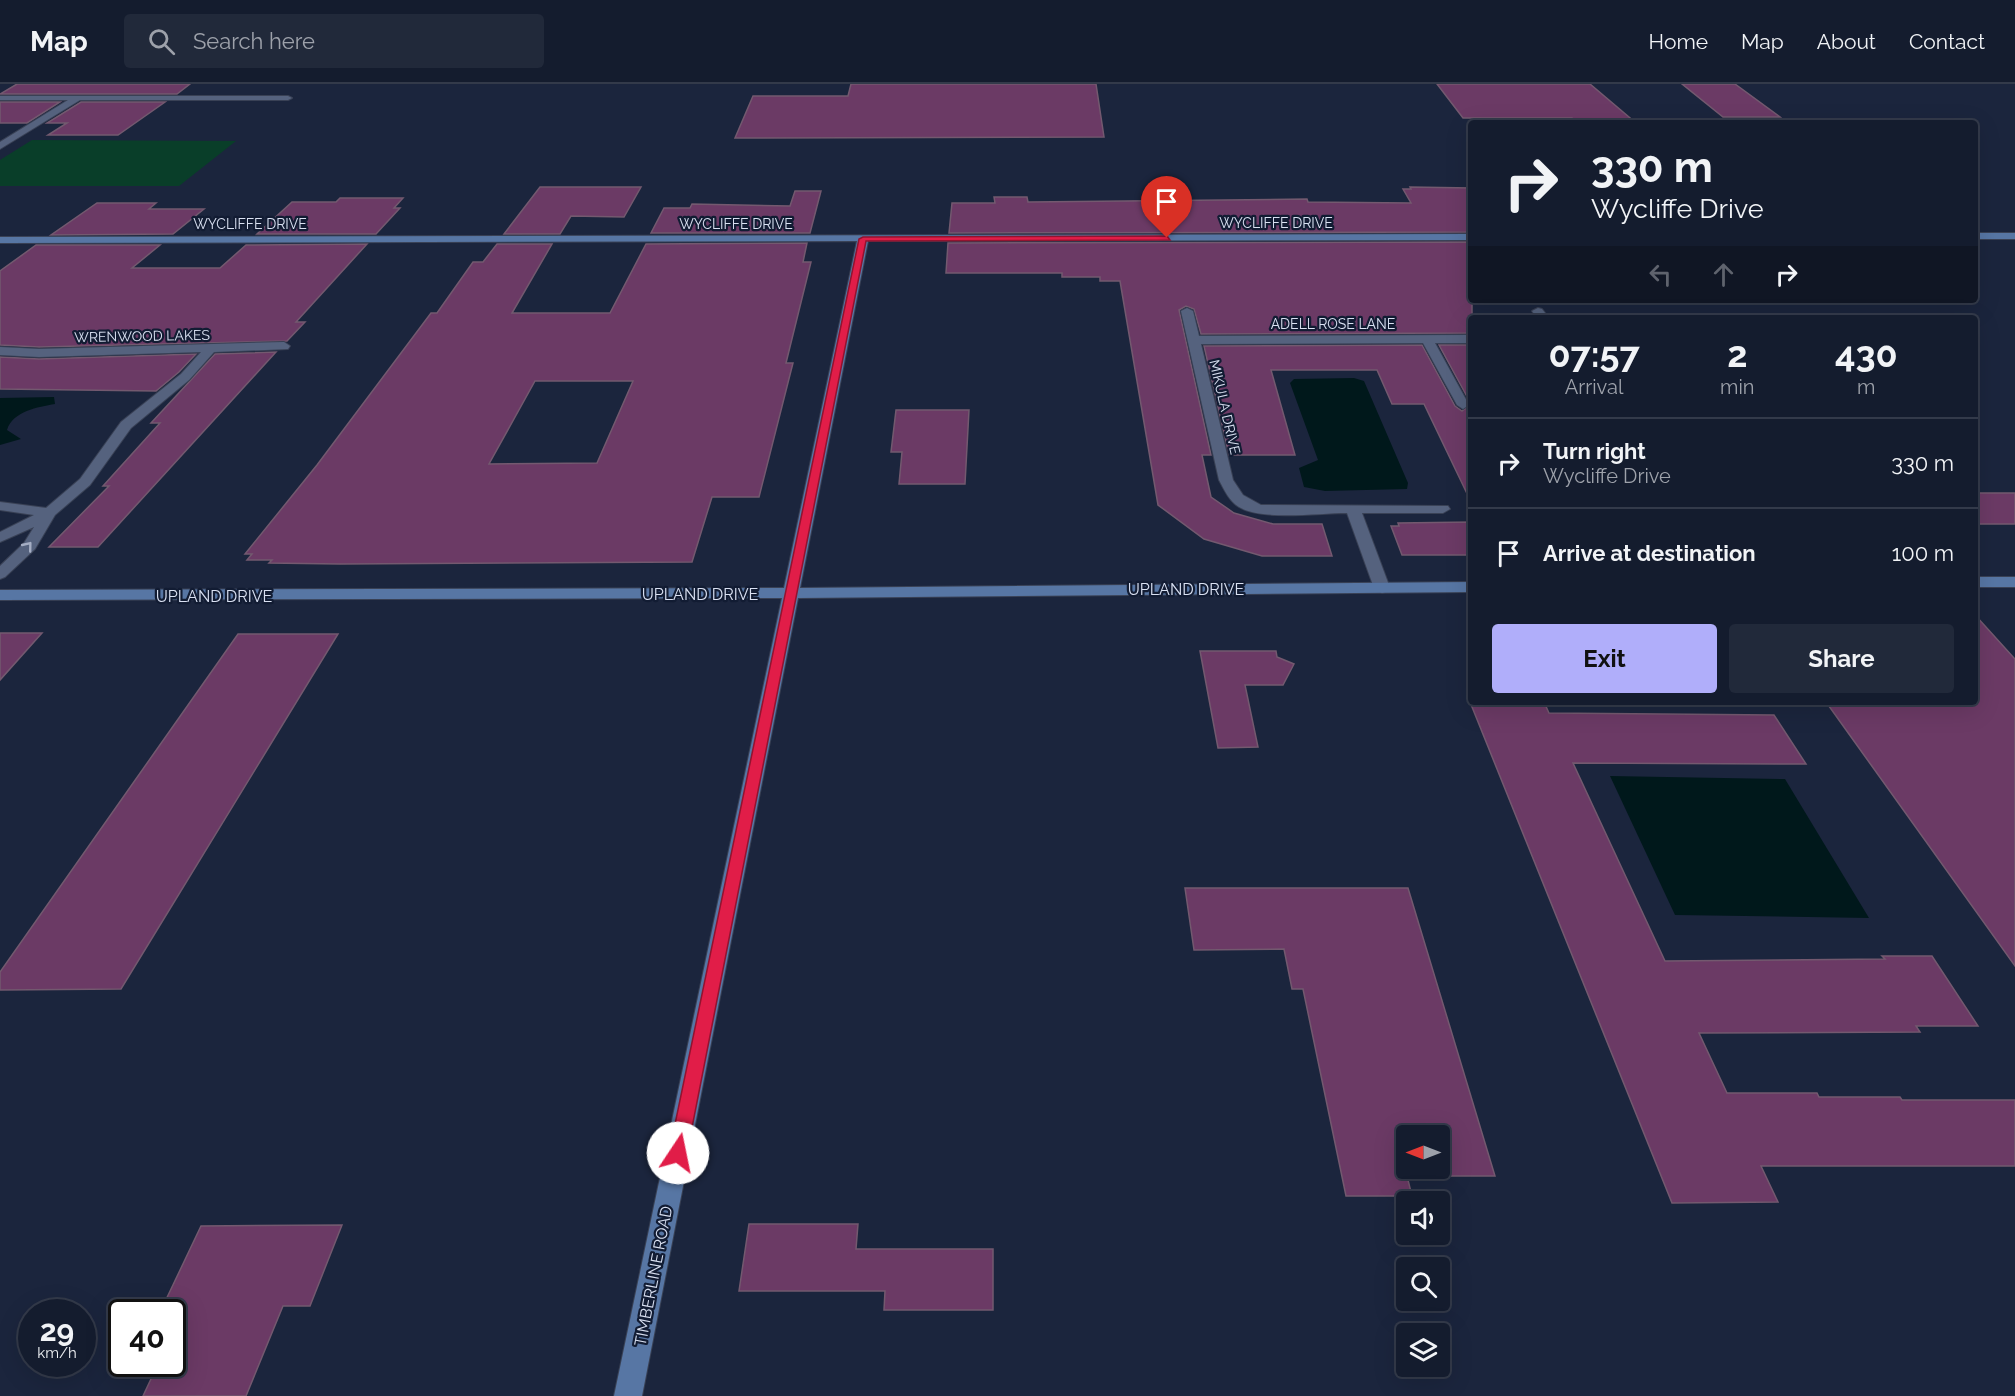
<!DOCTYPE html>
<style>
body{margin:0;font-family:Raleway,sans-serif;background:#21293a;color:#f1f3f6;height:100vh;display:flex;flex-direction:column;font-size:22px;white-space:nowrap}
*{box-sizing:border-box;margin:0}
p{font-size:20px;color:#9da1aa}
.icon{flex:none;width:33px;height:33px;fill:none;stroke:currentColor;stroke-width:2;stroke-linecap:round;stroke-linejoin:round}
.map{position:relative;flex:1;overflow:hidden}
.sheet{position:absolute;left:1468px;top:231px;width:510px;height:390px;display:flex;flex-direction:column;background:#141c2e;border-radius:6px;box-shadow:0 6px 24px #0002,0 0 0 2px #333a4a}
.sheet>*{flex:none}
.guide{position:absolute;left:1468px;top:36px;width:510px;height:183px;border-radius:6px;box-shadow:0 6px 24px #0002,0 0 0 2px #333a4a;background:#141c2e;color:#f1f3f6;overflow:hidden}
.needle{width:39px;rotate:270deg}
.tools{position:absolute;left:1396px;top:1041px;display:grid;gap:12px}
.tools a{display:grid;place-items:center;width:54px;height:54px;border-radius:6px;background:#141c2e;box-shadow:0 6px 24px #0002,0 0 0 2px #333a4a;font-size:30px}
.speed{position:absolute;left:18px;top:1215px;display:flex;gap:12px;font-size:30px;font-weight:700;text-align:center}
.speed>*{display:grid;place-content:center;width:78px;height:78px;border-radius:50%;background:#141c2e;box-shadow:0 6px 24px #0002,0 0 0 2px #333a4a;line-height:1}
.speed small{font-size:15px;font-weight:400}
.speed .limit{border:3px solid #111;border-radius:9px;background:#fff;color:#111}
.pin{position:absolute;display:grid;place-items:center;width:51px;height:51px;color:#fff;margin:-62px -26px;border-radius:50% 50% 50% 0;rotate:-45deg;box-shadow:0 0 6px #0007}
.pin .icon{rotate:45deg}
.me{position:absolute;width:66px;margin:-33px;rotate:11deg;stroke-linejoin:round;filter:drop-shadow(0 0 4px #0008)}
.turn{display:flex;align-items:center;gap:21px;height:126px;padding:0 24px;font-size:27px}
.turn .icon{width:78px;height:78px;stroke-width:2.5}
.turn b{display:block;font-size:42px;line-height:51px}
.lanes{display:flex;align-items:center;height:57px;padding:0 24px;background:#0003;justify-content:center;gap:30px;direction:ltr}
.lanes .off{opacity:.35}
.eta{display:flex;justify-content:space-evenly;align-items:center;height:102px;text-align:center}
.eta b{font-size:36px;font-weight:700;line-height:42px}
.button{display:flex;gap:12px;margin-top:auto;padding:12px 24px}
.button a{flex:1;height:69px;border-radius:6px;background:#b0aefa;color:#111;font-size:24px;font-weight:700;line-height:69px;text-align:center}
.button a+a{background:#21293a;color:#f1f3f6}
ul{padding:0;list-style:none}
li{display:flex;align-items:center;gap:18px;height:90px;padding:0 24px;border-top:2px solid #333a4a}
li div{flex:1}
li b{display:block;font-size:22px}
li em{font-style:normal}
header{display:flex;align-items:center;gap:36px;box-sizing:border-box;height:84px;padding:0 30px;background:#141c2e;border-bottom:2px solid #333a4a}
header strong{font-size:28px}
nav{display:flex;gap:33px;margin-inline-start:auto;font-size:21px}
.search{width:420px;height:54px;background:#21293a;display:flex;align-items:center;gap:15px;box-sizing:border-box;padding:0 21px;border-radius:6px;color:#9da1aa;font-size:22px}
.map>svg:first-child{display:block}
.green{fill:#093e29}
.water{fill:#00181b}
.building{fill:#6b3a65;stroke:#73596f;stroke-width:1.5;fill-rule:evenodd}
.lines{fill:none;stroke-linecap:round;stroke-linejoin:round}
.street-casing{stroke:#394155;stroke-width:2}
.secondary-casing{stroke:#394155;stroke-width:2}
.street{fill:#55627e;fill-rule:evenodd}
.secondary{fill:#5776a4;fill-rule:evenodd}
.oneway{stroke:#a5aec4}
.route{fill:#e11d48;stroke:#92132f;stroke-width:1.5}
.labels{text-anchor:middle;stroke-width:4.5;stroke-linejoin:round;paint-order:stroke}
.far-street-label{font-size:14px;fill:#dae1f2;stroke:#121c33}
.street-label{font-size:16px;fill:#dae1f2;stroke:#121c33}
</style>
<header>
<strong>Map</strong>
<div class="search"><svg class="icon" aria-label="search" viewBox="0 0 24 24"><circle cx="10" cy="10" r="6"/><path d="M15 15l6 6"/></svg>Search here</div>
<nav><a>Home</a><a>Map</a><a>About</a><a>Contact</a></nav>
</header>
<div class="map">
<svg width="2015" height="1312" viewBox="0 0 2015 1312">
<rect width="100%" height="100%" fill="#1b253d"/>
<!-- green -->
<path class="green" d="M32 56 236 57 179 102H0V76Z"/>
<!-- water -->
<g class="water">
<path d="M1354 294 1364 297 1408 399 1407 405 1325 407 1304 403 1299 384 1318 376 1290 299 1294 295Z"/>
<path d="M54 313 55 320C38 323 13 327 7 346L21 355 0 361V314Z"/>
<path d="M1610 692 1785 695 1869 834 1675 831Z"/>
</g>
<!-- building -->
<g class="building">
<path d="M17 0H190L177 10H0Z"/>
<path d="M851 0H1096L1104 53 735 54 753 12H848Z"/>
<path d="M1437 0H1590L1636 39H1577L1572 34H1463Z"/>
<path d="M1682 0H1735L1780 33H1723Z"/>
<path d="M0 18H60L27 39H0Z"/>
<path d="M81 18H165L118 51H48L67 39H47Z"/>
<path d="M540 103H641L624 133 571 132 560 150H504Z"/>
<path d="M1410 103 1472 104V148L949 149 952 119H995L994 113H1027L1028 118 1307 115 1308 118 1411 119 1403 105H1411Z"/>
<path d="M795 107H821L810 149H651L664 124H690L692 120 790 122Z"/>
<path d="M340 114H403L394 124H400L376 150H257L292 118H336Z"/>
<path d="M97 119H156L149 125H204L173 150 51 151Z"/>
<path d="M1472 158V249L1201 250 1194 225 1186 222 1179 226 1211 371H1202L1211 413 1234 429 1273 440H1322L1332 472H1262L1204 455 1158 421 1120 197H1100V193H1062V189H946L948 159Z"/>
<path d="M807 159 803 178H811L786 279H793L759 413H712L692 478 340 480 269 479 272 476H247L252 470H245L317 381 431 229H437L473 178H483L497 160H552L512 229H610L646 160ZM535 297H633L597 379 489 380Z"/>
<path d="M367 160 296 238H305L287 257 39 263 0 261V187L36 161H160L132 184H220L246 161Z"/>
<path d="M1422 261 1455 322 1462 327 1471 320 1439 261H1472V420L1424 320H1392L1377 286H1271L1295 371H1229L1204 262Z"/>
<path d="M276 268 98 463H49L109 402H103L160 339H151L215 270Z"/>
<path d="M196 270 179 288 156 307 0 305V273L39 275Z"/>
<path d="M896 326H969L965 400H899L902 368H891Z"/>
<rect x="1976" y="409" width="39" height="31"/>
<path d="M1472 438V471H1402L1391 442H1399L1398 439Z"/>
<path d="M1976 532 2015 575V882L1826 618H1976Z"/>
<path d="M0 549H42L0 596Z"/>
<path d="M238 550H338L121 905 0 906V888Z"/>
<path d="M1200 567H1276L1277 573 1294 580 1283 601H1245L1258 663 1218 664Z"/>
<path d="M1470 618H1544L1549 629 1774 631 1806 680 1573 679 1665 877 1885 875 1882 872H1932L1978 942H1916L1920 948 1699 949 1727 1009H1817L1819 1013H1900L1902 1016H2015V1082H1761L1778 1118 1672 1119Z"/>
<path d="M1185 804H1408L1495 1092H1407L1412 1112H1346L1303 905H1292L1284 865 1194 866ZM1407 1052H1440V1084H1407Z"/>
<path d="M749 1140H858L856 1165H993V1226H884L885 1207H739Z"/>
<path d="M342 1141 310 1222H283L246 1312H143L158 1280H172V1224H162L201 1142Z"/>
</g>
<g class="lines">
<defs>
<g id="street">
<path d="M0 12H288L292 14 288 16H80L0 65V58L68 16H0Z"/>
<path d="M1187 224 1193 227 1199 252 1472 251V259H1435L1469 321 1463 325 1457 321 1423 259 1201 260 1233 396 1243 411 1261 421 1448 422 1450 425 1443 429H1362L1390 504 1388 507 1382 509 1374 504 1347 429C1319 429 1262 437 1239 423 1229 417 1224 405 1219 396L1181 227Z"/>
<path d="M1538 224 1542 225 1549 234H1537L1532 227Z"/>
<path d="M284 258 290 262 288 265 214 268 189 296 131 344 90 401 55 431 35 465 5 493 0 495V482L24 459 34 443 0 458V448L34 431 0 426V418L46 424 80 395 121 338 181 290 201 268 39 273 0 271V263L39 265Z"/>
</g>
<g id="secondary">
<rect x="1976" y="149" width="39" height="6"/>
<path d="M1472 150V156L868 157 800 504 1472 498V508L798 514 642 1312H614L782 514 0 516V506L784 504 857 157 0 159V153Z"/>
<rect x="1976" y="493" width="39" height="10"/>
</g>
</defs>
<!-- street casing -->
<use href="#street" class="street-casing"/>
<!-- secondary casing -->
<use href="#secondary" class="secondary-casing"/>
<!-- street -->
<use href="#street" class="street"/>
<!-- secondary -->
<use href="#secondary" class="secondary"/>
</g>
<!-- one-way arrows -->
<defs><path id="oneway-chevron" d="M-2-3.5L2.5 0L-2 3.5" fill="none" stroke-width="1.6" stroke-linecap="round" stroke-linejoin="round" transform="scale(1.5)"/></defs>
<use class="oneway" href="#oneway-chevron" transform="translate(28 462) rotate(-51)"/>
<!-- route -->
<path class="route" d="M1167 152 1170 156 866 157 687 1069 684 1075 678 1077 671 1075 669 1069 859 155 863 153Z"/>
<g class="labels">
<!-- far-street labels -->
<g class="far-street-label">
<text x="1276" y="144">WYCLIFFE DRIVE</text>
<text x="250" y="145">WYCLIFFE DRIVE</text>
<text x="736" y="145">WYCLIFFE DRIVE</text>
<text x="1333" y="245">ADELL ROSE LANE</text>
<text transform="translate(142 252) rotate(-1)" y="5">WRENWOOD LAKES</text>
<text transform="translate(1225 323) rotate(77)" y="5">MIKULA DRIVE</text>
</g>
<!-- street labels -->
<g class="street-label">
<text x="1186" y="511">UPLAND DRIVE</text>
<text x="700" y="516">UPLAND DRIVE</text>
<text x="214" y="518">UPLAND DRIVE</text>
<text transform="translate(653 1192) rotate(-79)" y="6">TIMBERLINE ROAD</text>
</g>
</g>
</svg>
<div class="tools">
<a><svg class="needle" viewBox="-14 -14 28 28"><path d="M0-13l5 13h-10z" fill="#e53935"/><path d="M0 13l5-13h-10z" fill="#9da1aa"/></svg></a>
<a><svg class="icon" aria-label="sound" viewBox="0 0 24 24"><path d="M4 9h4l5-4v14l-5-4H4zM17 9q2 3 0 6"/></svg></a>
<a><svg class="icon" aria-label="search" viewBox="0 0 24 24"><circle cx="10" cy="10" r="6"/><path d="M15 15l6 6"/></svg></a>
<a><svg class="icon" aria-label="layers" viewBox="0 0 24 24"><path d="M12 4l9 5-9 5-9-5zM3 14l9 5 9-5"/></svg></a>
</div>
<div class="speed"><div>29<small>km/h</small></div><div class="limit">40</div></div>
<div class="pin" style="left:1167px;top:154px;background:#d93025"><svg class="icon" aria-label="arrive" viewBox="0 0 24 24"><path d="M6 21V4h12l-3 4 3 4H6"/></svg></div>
<svg class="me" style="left:678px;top:1069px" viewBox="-20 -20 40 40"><circle r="19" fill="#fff"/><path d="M0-13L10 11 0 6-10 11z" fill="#e11d48"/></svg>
<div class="guide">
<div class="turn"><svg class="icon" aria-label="right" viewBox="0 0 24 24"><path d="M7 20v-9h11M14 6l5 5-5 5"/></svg><div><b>330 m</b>Wycliffe Drive</div></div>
<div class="lanes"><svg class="icon off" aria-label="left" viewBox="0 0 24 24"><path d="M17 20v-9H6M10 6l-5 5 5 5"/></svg><svg class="icon off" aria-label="ahead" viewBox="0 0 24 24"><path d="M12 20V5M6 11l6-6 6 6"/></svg><svg class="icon" aria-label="right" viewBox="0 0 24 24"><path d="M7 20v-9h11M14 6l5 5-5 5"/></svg></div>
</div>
<section class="sheet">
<div class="eta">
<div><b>07:57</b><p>Arrival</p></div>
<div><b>2</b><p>min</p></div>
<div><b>430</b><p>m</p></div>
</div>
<ul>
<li><svg class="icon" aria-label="right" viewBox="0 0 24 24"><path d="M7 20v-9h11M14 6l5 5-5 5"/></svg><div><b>Turn right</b><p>Wycliffe Drive</p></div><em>330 m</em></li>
<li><svg class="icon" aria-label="arrive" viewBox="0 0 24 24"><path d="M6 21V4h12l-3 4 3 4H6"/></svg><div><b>Arrive at destination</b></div><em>100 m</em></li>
</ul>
<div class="button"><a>Exit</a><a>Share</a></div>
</section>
</div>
